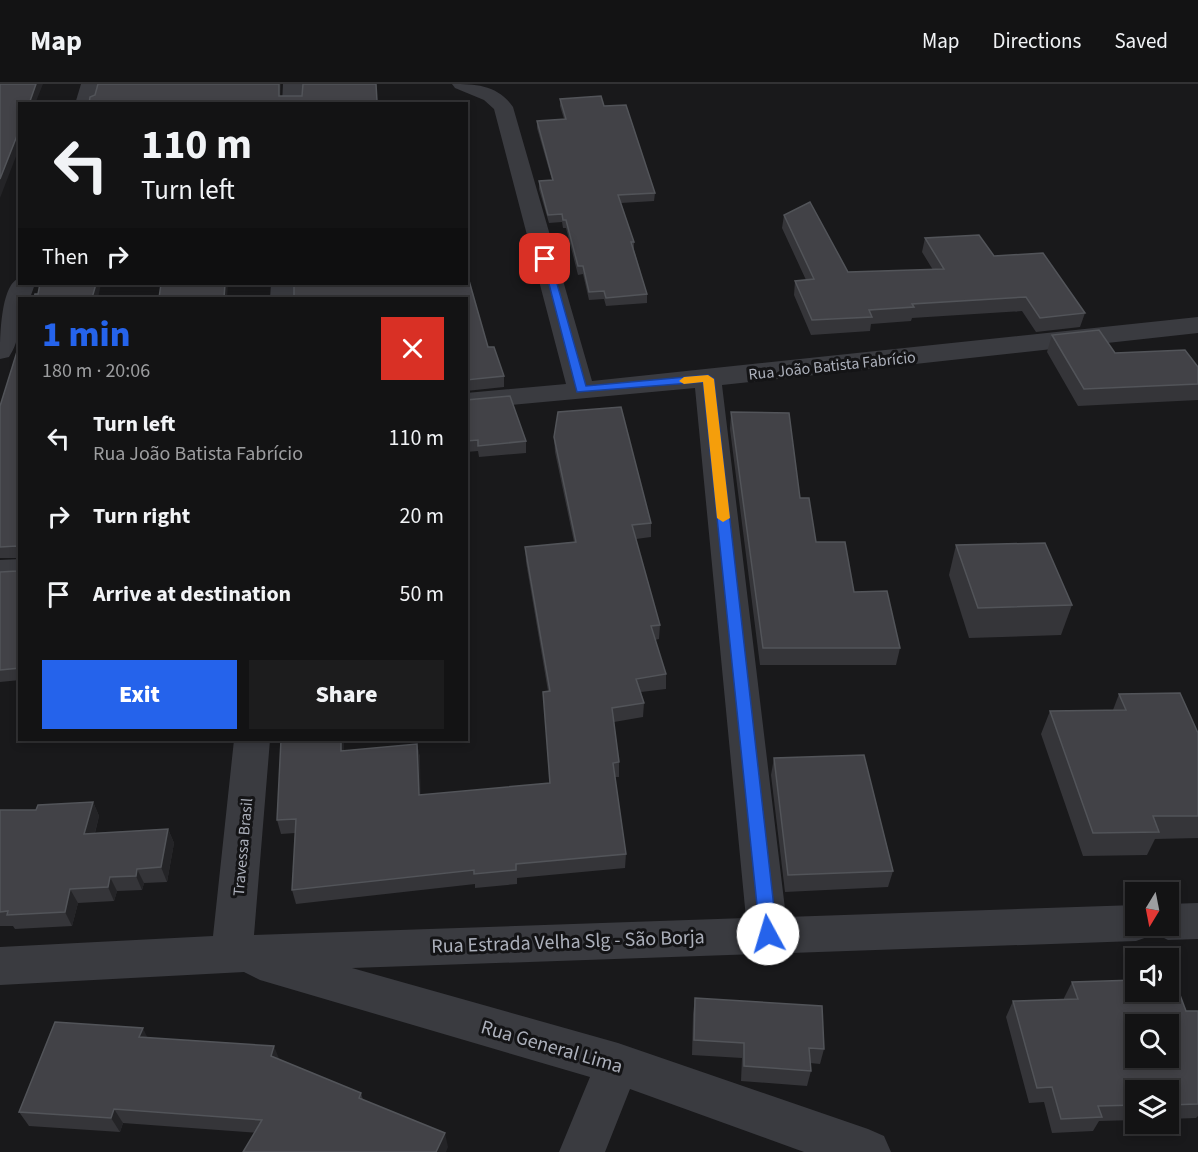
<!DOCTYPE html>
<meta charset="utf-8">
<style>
body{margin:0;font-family:"Source Sans 3",sans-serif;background:#1c1c1d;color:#f1f3f6;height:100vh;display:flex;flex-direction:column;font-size:22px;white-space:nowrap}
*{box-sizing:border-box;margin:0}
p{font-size:20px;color:#9d9ea0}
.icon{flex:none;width:33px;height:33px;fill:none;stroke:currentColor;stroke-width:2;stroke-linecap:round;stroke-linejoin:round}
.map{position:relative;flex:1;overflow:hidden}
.side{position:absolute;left:18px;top:213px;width:450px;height:444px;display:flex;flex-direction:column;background:#131314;border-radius:0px;box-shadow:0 3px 9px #0003,0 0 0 2px #323234}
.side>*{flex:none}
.hud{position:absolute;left:18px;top:18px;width:450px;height:183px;border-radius:0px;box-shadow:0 3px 9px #0003,0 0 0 2px #323234;background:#131314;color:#f1f3f6;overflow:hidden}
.needle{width:39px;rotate:190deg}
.controls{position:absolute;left:1125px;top:798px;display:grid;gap:12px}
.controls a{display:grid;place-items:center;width:54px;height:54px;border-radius:0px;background:#131314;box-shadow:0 3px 9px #0003,0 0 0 2px #323234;font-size:30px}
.pin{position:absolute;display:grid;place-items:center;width:51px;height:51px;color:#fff;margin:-26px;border-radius:12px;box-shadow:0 3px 9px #0006}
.me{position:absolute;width:66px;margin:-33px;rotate:354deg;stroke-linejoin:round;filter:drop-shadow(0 0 4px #0008)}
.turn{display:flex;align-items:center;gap:21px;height:126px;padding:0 24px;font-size:27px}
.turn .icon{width:78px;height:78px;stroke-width:2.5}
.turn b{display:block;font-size:42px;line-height:51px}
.then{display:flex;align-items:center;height:57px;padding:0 24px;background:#0003;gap:12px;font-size:22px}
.round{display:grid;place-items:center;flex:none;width:63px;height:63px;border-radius:0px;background:#1c1c1d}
.head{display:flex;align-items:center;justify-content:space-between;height:102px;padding:0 24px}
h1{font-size:36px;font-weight:800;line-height:45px;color:#2563eb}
.action{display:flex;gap:12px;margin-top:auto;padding:12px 24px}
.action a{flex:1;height:69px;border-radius:0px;background:#2563eb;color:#fff;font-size:24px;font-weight:800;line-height:69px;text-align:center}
.action a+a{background:#1c1c1d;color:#f1f3f6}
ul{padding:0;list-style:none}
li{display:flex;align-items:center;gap:18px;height:78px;padding:0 24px}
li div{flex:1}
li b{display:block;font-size:22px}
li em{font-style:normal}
header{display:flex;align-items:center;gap:36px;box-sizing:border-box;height:84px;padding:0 30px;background:#131314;border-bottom:2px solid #323234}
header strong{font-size:28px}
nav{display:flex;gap:33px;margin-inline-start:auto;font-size:21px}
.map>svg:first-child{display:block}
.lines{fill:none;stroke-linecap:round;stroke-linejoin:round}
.minor{fill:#3a3b40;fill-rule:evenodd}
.wall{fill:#353539}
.shaded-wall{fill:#242427}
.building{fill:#424247;stroke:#525459;stroke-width:1.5;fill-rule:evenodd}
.route{fill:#2563eb;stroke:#184099;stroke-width:1.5}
.slow{fill:#f59e0b}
.labels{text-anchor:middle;stroke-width:6;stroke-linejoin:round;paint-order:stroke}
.street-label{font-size:16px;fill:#acb0bb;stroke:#141416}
.near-street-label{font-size:20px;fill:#acb0bb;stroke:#141416}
</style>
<header>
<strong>Map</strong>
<nav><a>Map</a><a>Directions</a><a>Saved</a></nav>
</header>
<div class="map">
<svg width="1198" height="1068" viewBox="0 0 1198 1068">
<rect width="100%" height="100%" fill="#19191b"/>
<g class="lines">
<!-- minor -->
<g class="minor">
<path d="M81 0H101L95 20H75Z"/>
<path d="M283 0H303L302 20H282Z"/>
<path d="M452 0C476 0 498 1 513 23L592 297 1198 233V249L722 301 786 833 1136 821V842H1168V820L1198 819V855L1168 856 1152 848 1150 852 1136 857 352 884 618 959 868 1045 884 1052 891 1068H804L630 1005 605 1068H559L590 993 260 896 244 888 0 901V863L213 852 234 656H270L254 851 746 834 695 304 466 325V309L566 300 494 25 484 16 455 4Z"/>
<path d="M20 194V200H35L30 214H20C20 235 21 255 9 273L0 275C0 257 0 199 20 194Z"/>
<path d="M271 200H295L294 214H270Z"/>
<path d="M20 475V497L0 498V476Z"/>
</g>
</g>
<!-- wall -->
<g class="wall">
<path d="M560 15 604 22 655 109 654 117 621 119 634 158V166L647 210V219L606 222 604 215 589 216 583 190 578 191 566 144H563L562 138 549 139 539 105V97L552 96 537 44V37L564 35 560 22Z"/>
<path d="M784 131 848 188 933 186 922 168 925 154 994 172 1085 229 1080 243 1036 248 1022 227 912 234 911 237 871 240 870 247 811 251 794 211 795 197 806 196 782 144Z"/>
<path d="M466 214 488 263 504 292V303L466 307Z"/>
<path d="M1052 251 1115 269 1198 283V316L1078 322 1047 268Z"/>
<path d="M20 258V596L0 598V488L17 487V474H0V322Z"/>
<path d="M466 316 526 357V369L479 373 478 367 466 368Z"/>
<path d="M731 328 816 458 854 508 900 564 896 581H760L730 345Z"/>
<path d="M554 353 651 439V453L636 455 660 541 659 555 655 556 666 590V605L641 608 644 619 643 633 614 638 619 678V693H615L626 770 625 784 517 794V800L475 804V800L296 820 292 806 295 749 281 750 277 736 344 656V667L417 660 420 674V711L549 699 548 607 526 478 525 463 574 458 555 368Z"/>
<path d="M956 461 1072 521 1061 551 969 554 949 491Z"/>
<path d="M1119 610 1198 649V754L1155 755 1147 771 1083 772 1041 650 1050 627 1113 626Z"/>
<path d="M774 674 893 787 888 803 785 808 771 691Z"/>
<path d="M93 718 99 732 95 749 168 745 174 759 167 798 144 799 142 806 117 807 114 817 78 819 72 842 15 845 13 842H0V726H36Z"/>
<path d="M1072 898 1186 927H1198V1032L1196 1034 1168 1035V1006H1136V1036L1099 1037 1093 1047 1052 1049 1044 1018 1029 1019 1006 933 1013 917 1064 915V914Z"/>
<path d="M695 914 824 965 820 980 810 979 811 987 807 1002 741 997 742 974 692 971 693 930Z"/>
<path d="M148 954 279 975 361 1009 363 1016 448 1063 123 1039 120 1048 29 1042 19 1028Z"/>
</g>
<!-- shaded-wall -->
<g class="shaded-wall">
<path d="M36 0H43L35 20H29Z"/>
<path d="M279 0H281L280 20 279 12Z"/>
<path d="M20 44V62L0 114V95Z"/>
<path d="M96 200H101L98 214H92Z"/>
<path d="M225 200H228L227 214H224Z"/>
<path d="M341 656H344V681L341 667Z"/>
<path d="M417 660 420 674 421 725 419 711Z"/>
<path d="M93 718 99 732 91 764 84 750Z"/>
<path d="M168 745 174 759 167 798 161 783Z"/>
<path d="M137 785 144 799 142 806 136 792Z"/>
<path d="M110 793 117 807 114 817 108 803Z"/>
<path d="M70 805 78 819 72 842 65 828Z"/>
<path d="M143 944 150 959 139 953Z"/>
<path d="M274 962 280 977 271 972Z"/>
<path d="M114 1025 123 1039 120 1048 111 1034Z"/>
<path d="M445 1049 448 1063 446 1068H436Z"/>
</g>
<!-- building -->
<g class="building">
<path d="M0 0H36L29 20H20V44L0 95Z"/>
<path d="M98 0H279V12H302L303 0H376L377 17H439L438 20H89L90 13 95 11Z"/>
<path d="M601 12 604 22 626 21 655 109 618 111 634 158H631L647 210 606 214 604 207 589 208 583 182H578L566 136H563L562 130 548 131 539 97 553 96 537 37 566 35 560 15Z"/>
<path d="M810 118 848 188 944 185 925 154 979 151 994 172 1043 169 1085 229 1040 234 1026 213 912 220 914 223 869 226 872 233 812 236 795 197 814 195 784 131Z"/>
<path d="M466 186 488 263H494L504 292 466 296V214H294V200H466Z"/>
<path d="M40 200H96L92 214H34L35 210H38Z"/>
<path d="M161 200H225L224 214H159Z"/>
<path d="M1099 246 1115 269 1185 266 1198 283V300L1084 305 1052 251Z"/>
<path d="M20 258V505L18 512 20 511V584L0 586V488L17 487V462L0 463V322Z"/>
<path d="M510 312 526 357 478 362V356L466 357V316Z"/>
<path d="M621 323 651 439 632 441 660 541 651 542 666 590 636 595 644 619 612 624 619 678 613 679 626 770 516 780V786L474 790V786L292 806 296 735 277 736 281 656H341V667L417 660 419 711 550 699 543 608 550 607 525 463 576 458 554 353 558 328Z"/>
<path d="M731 328 789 329 800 414H809L816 458H845L854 508 887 507 900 564H763Z"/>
<path d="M1045 459 1072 521 978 524 956 461Z"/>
<path d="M1180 609 1198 649V732H1153L1159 748 1093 749 1050 627 1126 626 1119 610Z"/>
<path d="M864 671 893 787 788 791 774 674Z"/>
<path d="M93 718 84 750 168 745 161 783 137 785 136 792 110 793 108 803 70 805 65 828 7 831 8 827 0 828V726H36L38 721Z"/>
<path d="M1168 895H1174L1186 927H1198V1020L1168 1021V1006H1136V1021L1098 1022 1102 1033 1061 1035 1052 1003 1037 1004 1013 917 1078 915 1072 898 1136 896V908H1168ZM1136 940H1168V974H1136Z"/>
<path d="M695 914 822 922 824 965 809 964 811 987 744 982V959L694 956Z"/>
<path d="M55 938 143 944 139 953 274 962 271 972 361 1009 359 1014 445 1049 436 1068H243L262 1036 114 1025 111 1034 19 1028Z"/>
</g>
<!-- route -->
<path class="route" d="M542 173 550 175 586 302 708 291 714 295 777 850 774 855 768 857 762 855 760 850 703 298 577 308Z"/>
<!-- slow -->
<path class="slow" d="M708 291 714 295 730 434 723 438 717 434 703 298 684 300 679 297 684 293Z"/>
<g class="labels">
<!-- street labels -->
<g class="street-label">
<text transform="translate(832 281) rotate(-6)" y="6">Rua João Batista Fabrício</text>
<text transform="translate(242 763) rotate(-85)" y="6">Travessa Brasil</text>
</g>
<!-- near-street labels -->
<g class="near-street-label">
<text transform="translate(568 857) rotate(-2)" y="7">Rua Estrada Velha Slg - São Borja</text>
<text transform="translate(552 962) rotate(16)" y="7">Rua General Lima</text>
</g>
</g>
</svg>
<div class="controls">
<a><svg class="needle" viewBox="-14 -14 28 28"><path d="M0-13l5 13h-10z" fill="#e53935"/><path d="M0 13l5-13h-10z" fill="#9d9ea0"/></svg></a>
<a><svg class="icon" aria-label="sound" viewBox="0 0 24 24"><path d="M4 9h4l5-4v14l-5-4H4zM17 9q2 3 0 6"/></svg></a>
<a><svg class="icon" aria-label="search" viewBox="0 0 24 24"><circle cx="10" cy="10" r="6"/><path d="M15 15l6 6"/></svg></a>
<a><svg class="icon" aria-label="layers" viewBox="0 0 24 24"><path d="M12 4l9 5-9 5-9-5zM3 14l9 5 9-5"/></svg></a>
</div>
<div class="pin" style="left:545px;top:175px;background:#d93025"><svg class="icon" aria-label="arrive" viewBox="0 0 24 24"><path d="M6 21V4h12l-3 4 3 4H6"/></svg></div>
<svg class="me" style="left:768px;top:850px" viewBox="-20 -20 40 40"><circle r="19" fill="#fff"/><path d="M0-13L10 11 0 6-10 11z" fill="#2563eb"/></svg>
<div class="hud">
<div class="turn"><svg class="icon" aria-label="left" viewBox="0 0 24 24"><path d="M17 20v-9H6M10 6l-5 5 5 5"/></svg><div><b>110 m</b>Turn left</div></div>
<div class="then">Then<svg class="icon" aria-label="right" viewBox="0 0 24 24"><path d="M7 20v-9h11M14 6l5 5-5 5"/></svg></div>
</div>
<section class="side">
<div class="head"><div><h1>1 min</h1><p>180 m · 20:06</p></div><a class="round" style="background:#d93025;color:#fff"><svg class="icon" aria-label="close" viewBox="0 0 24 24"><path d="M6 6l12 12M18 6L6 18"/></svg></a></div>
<ul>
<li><svg class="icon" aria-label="left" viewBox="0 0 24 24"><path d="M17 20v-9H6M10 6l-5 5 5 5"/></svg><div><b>Turn left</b><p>Rua João Batista Fabrício</p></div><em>110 m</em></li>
<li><svg class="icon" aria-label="right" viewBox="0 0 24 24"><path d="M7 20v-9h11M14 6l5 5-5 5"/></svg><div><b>Turn right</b></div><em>20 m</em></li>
<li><svg class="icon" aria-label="arrive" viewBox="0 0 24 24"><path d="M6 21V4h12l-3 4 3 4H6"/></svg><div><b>Arrive at destination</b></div><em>50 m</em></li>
</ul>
<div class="action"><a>Exit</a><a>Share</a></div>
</section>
</div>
